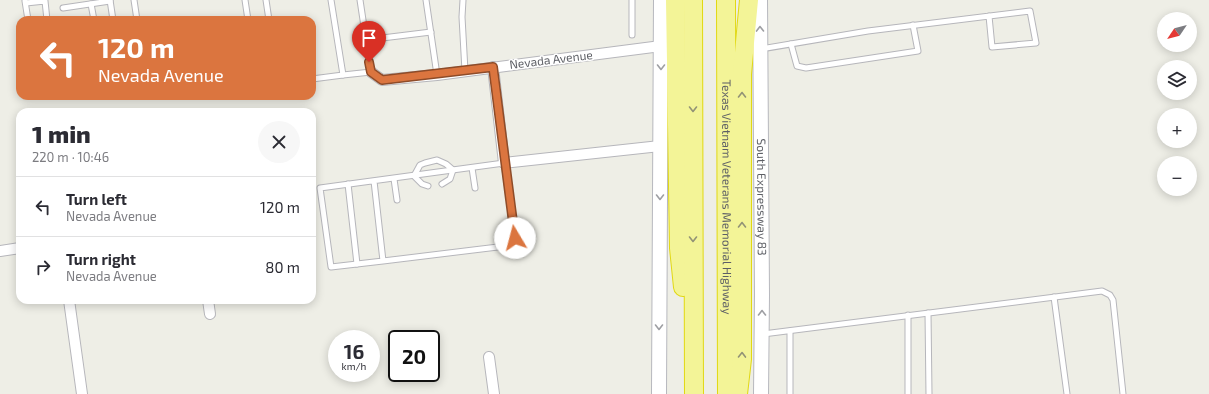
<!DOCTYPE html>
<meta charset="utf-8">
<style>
body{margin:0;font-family:"Exo 2",sans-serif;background:#f7f7f7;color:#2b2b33;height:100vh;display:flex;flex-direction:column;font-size:15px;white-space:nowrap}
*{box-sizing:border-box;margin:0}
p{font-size:13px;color:#7c7c81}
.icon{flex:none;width:22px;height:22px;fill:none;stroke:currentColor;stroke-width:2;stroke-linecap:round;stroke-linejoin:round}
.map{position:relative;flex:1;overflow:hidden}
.side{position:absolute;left:16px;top:108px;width:300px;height:196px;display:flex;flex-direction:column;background:#fff;border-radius:12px;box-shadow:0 2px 10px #0003}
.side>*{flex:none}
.top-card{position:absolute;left:16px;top:16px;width:300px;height:84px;border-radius:12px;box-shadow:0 2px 10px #0003;background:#db753f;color:#fff;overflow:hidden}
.needle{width:26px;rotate:235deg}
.controls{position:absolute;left:1157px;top:12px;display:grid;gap:8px}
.controls a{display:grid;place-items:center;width:40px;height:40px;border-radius:50%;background:#fff;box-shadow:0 2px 10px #0003;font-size:20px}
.speed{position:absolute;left:328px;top:330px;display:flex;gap:8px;font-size:20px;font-weight:700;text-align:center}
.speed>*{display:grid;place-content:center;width:52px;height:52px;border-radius:50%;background:#fff;box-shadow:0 2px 10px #0003;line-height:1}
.speed small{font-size:10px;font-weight:400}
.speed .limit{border:2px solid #111;border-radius:6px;background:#fff;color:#111}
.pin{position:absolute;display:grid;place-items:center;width:34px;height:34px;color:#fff;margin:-41px -17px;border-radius:50% 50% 50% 0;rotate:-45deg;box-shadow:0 0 4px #0007}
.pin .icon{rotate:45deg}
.me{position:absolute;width:44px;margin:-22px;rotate:352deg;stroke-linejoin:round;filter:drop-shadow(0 0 3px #0008)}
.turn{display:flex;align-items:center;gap:14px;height:84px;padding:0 16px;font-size:18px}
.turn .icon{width:52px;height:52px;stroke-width:2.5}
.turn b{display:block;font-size:28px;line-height:34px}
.round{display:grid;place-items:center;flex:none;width:42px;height:42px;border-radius:21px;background:#f7f7f7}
.head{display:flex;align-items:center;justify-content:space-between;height:68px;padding:0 16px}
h1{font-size:24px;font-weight:800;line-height:30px}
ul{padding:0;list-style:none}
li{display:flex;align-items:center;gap:12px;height:60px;padding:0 16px;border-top:1px solid #e1e1e2}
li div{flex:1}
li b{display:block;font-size:15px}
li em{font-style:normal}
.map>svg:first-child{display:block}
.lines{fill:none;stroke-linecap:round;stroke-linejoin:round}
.service-casing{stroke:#b6b6bb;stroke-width:7}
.minor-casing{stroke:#b6b6bb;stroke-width:12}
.secondary-casing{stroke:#b7b8be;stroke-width:16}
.motorway-casing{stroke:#e1d813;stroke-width:20}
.service{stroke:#fff;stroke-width:5}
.minor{stroke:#fff;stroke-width:10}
.secondary{stroke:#fff;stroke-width:14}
.motorway{stroke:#f3f497;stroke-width:18}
.oneway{stroke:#9e9fa3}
.oneway2{stroke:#929376}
.route-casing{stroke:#8e4c29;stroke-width:10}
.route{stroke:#db753f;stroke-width:7}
.labels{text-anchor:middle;stroke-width:3;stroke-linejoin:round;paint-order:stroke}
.street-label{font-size:12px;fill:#5d5f65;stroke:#fff}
</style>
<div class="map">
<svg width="1209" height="394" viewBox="0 0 1209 394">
<rect width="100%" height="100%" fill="#eeeee6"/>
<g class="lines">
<defs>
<g id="service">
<path d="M110 0 113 20"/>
<path d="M134 0 137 20"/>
<path d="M245 0 248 20"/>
<path d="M266 0 269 20"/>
<path d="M360 0 366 40 431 32"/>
<path d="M426 0 437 75"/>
<path d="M463 0 462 17 465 71"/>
<path d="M632 0V35"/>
<path d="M25 1 28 20"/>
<path d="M26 3 45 1 47 20"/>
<path d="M91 4 94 20"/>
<path d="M63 8 110 1"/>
<path d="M791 44 797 66 806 68 918 51 913 25"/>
<path d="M761 49 868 31 1030 11 1036 43 992 47 989 16"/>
<path d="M343 75 371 72 366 40"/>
<path d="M312 79 343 75 331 0"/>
<path d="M472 168 475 188"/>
<path d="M394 179 397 200"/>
<path d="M374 181 383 261 506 246 515 238 504 163 320 188 331 267 383 261"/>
<path d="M348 184 357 264"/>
<path d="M428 186 422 184 414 176 420 165 425 163 437 160 446 164 453 170 450 179 442 184"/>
<path d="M1054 297 1067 394"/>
<path d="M928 313 929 394"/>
<path d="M908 315V394"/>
<path d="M790 331V394"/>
<path d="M763 334 1102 291 1110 295 1113 300 1123 394"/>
</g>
<g id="minor">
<path d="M493 67 504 163 660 146"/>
<path d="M371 72 382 80 437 75 661 46"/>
<path d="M0 251 20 248"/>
<path d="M69 300 82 394"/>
<path d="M208 300 210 314"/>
<path d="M489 357 494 394"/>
</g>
<g id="secondary">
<path id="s1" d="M760 0 762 295 761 394"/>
<path d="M659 394 661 0"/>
</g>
<g id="motorway">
<path d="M675 0 679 248 683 287"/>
<path d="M693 0 694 394"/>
<path id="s2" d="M726 0 727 394"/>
<path d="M738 394 742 359V74L749 0"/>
</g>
</defs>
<!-- service casing -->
<use href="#service" class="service-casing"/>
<!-- minor casing -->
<use href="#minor" class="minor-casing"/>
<!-- secondary casing -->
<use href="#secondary" class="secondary-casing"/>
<!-- motorway casing -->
<use href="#motorway" class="motorway-casing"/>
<!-- service -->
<use href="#service" class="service"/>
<!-- minor -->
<use href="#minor" class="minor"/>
<!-- secondary -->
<use href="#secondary" class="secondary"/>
<!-- motorway -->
<use href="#motorway" class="motorway"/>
</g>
<!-- one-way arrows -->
<defs><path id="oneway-chevron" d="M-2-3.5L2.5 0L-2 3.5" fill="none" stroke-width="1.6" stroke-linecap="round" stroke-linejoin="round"/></defs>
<g class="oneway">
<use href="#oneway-chevron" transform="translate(760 29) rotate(-91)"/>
<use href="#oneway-chevron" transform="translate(661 67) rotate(90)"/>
<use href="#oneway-chevron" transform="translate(660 197) rotate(90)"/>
<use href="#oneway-chevron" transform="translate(762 313) rotate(-90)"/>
<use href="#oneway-chevron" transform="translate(659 327) rotate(90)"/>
</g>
<g class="oneway2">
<use href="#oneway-chevron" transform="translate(742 95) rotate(-90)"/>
<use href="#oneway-chevron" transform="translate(693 109) rotate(90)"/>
<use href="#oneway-chevron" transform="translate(742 225) rotate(-90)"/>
<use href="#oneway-chevron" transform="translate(693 239) rotate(90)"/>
<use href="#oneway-chevron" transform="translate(742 355) rotate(-89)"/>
</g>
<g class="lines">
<defs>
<path id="route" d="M369 62 371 72 382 80 493 67 515 238"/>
</defs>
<!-- route casing -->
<use href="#route" class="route-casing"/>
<!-- route -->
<use href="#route" class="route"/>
</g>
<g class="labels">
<!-- street labels -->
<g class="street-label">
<text transform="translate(551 60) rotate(-7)" y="4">Nevada Avenue</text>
<text dy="4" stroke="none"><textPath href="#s2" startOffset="197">Texas Vietnam Veterans Memorial Highway</textPath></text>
<text dy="4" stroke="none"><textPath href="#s1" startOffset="197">South Expressway 83</textPath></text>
</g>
</g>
</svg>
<div class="controls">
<a><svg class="needle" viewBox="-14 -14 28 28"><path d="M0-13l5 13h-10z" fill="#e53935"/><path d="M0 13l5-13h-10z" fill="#7c7c81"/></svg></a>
<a><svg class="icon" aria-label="layers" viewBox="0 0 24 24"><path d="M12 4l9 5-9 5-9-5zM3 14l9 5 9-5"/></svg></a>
<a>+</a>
<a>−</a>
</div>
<div class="speed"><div>16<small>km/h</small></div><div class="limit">20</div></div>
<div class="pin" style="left:369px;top:62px;background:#d93025"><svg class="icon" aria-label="arrive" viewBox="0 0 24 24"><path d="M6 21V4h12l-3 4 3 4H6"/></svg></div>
<svg class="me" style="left:515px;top:238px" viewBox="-20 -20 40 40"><circle r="19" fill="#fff"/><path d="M0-13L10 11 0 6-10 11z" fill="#db753f"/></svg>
<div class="top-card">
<div class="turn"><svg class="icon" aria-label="left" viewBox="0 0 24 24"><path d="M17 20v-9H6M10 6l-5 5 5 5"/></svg><div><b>120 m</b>Nevada Avenue</div></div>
</div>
<section class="side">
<div class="head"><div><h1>1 min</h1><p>220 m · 10:46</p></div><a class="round"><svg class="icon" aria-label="close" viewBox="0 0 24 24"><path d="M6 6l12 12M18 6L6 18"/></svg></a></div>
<ul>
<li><svg class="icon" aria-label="left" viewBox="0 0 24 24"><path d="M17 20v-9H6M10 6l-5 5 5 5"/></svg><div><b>Turn left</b><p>Nevada Avenue</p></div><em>120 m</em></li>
<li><svg class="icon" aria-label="right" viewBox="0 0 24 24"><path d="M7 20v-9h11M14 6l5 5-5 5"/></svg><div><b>Turn right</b><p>Nevada Avenue</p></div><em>80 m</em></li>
</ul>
</section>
</div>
